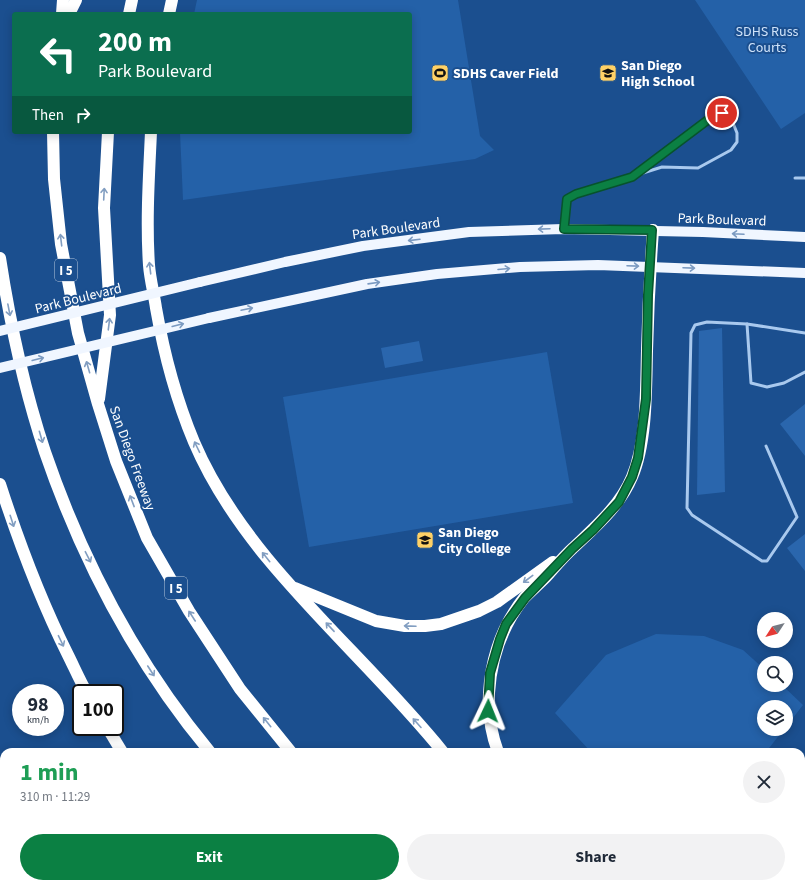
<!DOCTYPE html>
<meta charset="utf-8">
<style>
body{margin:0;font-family:"Source Sans 3",sans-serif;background:#f2f2f3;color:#1f2937;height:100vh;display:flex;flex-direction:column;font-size:15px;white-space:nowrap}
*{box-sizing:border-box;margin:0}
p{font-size:13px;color:#747a83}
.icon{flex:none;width:22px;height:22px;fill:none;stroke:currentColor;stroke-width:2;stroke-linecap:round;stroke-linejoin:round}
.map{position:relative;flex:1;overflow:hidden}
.sheet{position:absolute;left:0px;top:748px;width:805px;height:140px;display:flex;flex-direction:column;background:#fff;border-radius:12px 12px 0 0;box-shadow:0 2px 10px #0003}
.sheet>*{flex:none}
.hud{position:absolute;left:12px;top:12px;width:400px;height:122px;border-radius:4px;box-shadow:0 2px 10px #0003;background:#0b6e4f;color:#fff;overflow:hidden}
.needle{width:26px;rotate:234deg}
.buttons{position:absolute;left:757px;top:612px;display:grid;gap:8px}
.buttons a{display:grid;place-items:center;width:36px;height:36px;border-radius:50%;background:#fff;box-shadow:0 2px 10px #0003;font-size:20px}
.speed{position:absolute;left:12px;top:684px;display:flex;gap:8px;font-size:20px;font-weight:700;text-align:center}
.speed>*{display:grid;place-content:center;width:52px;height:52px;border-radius:50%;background:#fff;box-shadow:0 2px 10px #0003;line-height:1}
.speed small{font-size:10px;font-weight:400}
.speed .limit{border:2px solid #111;border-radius:6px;background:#fff;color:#111}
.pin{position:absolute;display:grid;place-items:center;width:34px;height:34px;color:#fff;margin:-17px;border:2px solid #fff;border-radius:50%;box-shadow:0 1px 4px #0007}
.me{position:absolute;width:44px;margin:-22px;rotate:2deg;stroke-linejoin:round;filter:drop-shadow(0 0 3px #0008)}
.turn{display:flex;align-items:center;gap:14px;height:84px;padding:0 20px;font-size:18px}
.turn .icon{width:52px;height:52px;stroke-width:2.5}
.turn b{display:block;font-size:28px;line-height:34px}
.then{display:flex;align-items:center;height:38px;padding:0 20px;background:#0003;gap:8px;font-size:15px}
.round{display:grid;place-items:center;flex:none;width:42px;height:42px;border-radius:21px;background:#f2f2f3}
.head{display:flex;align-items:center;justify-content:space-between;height:68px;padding:0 20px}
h1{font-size:24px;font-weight:700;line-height:30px;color:#1e9e55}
.primary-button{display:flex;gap:8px;margin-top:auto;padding:8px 20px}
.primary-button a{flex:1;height:46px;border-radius:24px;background:#0b8043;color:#fff;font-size:16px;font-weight:700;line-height:46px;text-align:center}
.primary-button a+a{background:#f2f2f3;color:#1f2937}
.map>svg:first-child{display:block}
.green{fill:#2461a8}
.building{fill:#2a66ad}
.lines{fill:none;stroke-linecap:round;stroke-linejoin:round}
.service{stroke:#a9c9ee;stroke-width:3}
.primary{stroke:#f0f6ff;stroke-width:10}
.motorway{stroke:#fff;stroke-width:12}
.primary-bridge{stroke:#f0f6ff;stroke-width:10}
.oneway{stroke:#829ec1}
.oneway2{stroke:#7b9ac1}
.route-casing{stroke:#07532c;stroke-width:10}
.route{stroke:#0b8043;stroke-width:7}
.labels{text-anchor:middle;stroke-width:4;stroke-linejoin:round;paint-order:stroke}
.shield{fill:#1b4f8f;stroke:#bbcadd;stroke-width:1}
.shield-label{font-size:13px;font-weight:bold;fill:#fff}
.park-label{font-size:14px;fill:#cfe3fa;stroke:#1b4f8f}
.poi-label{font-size:14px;font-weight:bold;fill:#fff;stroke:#1b4f8f;text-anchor:start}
.street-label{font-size:14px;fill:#fff;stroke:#1b4f8f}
</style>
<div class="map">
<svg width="805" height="888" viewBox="0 0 805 888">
<rect width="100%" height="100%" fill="#1b4f8f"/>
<!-- green -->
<g class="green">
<path d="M197 0H458L480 136 494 150 475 159 183 200 180 132H410V14H194Z"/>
<path d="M695 0H805V113L781 129Z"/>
<path d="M547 352 573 503 309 547 283 397Z"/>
<path d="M656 634 704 636 743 650 764 669V685H782L803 705 786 727V707H764V729H784L766 752H591L555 713 606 655Z"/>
<path d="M0 803 4 811V884H61L66 888H0Z"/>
</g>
<!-- building -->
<g class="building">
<path d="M722 328 725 492 697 495 699 331Z"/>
<path d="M419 341 423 361 385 368 381 348Z"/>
<path d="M805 404V456L780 424Z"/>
<path d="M805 534V571L787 548Z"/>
</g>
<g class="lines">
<!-- service -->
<g class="service">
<path d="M795 178H805"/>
<path d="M564 227 567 199 576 194 662 167 698 168 731 150 737 142V133L733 123 722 113 713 115 632 177"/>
<path d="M747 324 751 383 767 387 784 383 805 372"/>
<path d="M766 446 797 517 767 561H762L692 515 687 508 691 333 695 325 707 322 747 324 805 333"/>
</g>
<!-- primary -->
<g class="primary">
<path d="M200 282 285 262 363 246 469 232 563 229 703 232 805 237"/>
<path d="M209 318 367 284 437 274 520 267 598 265 805 273"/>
</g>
<!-- motorway -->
<g class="motorway">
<path d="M62 14 63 0"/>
<path d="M69 14 76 0"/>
<path d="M129 14 132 0"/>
<path d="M169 14 172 0"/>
<path d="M53 132 54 179 61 244 78 333 98 404 116 461 147 538 189 611 240 689 291 752"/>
<path d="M151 132C149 176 146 221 149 265 150 279 154 294 156 308 164 354 176 399 194 442 211 482 240 525 267 558 322 625 388 684 443 752"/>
<path d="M0 258C10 323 24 389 45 452 82 560 137 664 210 752"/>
<path d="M99 399 110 315 104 208 108 132"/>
<path d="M0 484C19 543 40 599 68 655 74 667 80 681 87 693"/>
<path d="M295 588 376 621 405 626H425L441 624 479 611 497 602 553 562"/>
<path d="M107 727 122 752"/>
<path d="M498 752C491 733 488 713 489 693 491 658 502 626 524 598 531 591 539 584 546 577 555 567 563 557 573 548 595 527 620 506 632 477 647 442 646 389 647 351 648 311 650 271 653 230"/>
<path d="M0 768 4 777"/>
<path d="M801 790 805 785"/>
<path d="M93 884 98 888"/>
<path d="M213 884 216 888"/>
<path d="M328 884 332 888"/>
<path d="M411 884 414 888"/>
<path d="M536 884 538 888"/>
<path d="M553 884 555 888"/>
<path d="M733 888 735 884"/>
</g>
<!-- primary-bridge -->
<g class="primary-bridge">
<path d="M0 331 200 282"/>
<path d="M0 368 209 318"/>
</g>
</g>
<!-- one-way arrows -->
<defs><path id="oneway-shaft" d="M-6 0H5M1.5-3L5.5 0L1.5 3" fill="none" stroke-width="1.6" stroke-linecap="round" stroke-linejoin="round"/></defs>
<g class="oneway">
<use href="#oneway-shaft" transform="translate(104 194) rotate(-87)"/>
<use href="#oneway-shaft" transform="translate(61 240) rotate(-97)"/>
<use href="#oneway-shaft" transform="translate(150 268) rotate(-97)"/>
<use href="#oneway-shaft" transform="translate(9 310) rotate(79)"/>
<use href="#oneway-shaft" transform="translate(109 324) rotate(-83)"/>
<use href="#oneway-shaft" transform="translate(88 367) rotate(-106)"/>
<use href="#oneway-shaft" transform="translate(41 437) rotate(74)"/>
<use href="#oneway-shaft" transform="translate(197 447) rotate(-116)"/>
<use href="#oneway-shaft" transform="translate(132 501) rotate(-111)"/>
<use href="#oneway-shaft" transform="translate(12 521) rotate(72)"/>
<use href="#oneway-shaft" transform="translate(88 557) rotate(63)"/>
<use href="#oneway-shaft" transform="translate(266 557) rotate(-129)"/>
<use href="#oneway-shaft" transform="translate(528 579) rotate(143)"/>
<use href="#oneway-shaft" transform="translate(192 616) rotate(-123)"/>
<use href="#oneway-shaft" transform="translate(410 626) rotate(-178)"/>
<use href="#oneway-shaft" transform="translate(330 627) rotate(-133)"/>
<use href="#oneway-shaft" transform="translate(61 641) rotate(64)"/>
<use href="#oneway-shaft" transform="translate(151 671) rotate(57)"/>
<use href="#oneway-shaft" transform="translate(267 722) rotate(-129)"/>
<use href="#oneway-shaft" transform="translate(417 723) rotate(-132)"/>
</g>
<g class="oneway2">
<use href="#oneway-shaft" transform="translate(544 229) rotate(178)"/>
<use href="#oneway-shaft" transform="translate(738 234) rotate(-177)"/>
<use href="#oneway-shaft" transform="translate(414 240) rotate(173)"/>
<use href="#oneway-shaft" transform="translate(633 266) rotate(2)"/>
<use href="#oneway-shaft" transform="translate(689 268) rotate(2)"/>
<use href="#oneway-shaft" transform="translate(504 269) rotate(-5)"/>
<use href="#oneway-shaft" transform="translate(374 283) rotate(-8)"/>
<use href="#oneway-shaft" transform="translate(247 309) rotate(-12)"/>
<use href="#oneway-shaft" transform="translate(178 325) rotate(-14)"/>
<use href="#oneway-shaft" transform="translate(38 359) rotate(-14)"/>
</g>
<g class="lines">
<defs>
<path id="route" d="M488 711 490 673 500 639 506 624 525 598 572 549 593 530 619 502 632 477 638 458 646 399 648 295 652 230 564 229 567 199 576 194 632 177 713 116 722 113"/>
</defs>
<!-- route casing -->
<use href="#route" class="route-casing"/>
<!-- route -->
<use href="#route" class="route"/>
</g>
<!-- icons -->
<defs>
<symbol id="stadium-square" viewBox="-11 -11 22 22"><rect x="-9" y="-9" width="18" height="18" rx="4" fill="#ffd166" stroke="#1b4f8f"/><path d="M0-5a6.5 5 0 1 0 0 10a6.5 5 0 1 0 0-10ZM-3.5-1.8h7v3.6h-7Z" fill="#111"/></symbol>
<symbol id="school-square" viewBox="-11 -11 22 22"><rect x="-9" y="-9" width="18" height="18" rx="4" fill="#ffd166" stroke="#1b4f8f"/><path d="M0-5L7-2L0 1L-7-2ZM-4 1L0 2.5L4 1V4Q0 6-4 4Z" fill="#111"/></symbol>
<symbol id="university-square" viewBox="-11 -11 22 22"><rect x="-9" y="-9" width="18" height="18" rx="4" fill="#ffd166" stroke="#1b4f8f"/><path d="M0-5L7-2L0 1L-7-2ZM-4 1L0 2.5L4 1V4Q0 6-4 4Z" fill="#111"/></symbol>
</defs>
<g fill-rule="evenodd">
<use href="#stadium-square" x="430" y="63" width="20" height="20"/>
<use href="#school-square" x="598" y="63" width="20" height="20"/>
<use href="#university-square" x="415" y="530" width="20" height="20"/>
</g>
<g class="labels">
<!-- shield labels -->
<g class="shield">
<rect x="55" y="259" width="22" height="22" rx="3"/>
<rect x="165" y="577" width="22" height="22" rx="3"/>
</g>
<g class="shield-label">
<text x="66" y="275">I 5</text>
<text x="176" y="593">I 5</text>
</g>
<!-- park labels -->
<g class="park-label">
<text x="767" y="36">SDHS Russ<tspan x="767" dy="16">Courts</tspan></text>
</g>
<!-- poi labels -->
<g class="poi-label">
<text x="621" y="70">San Diego<tspan x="621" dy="16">High School</tspan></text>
<text x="453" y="78">SDHS Caver Field</text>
<text x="438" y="537">San Diego<tspan x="438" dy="16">City College</tspan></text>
</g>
<!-- street labels -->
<g class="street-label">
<text transform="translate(722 219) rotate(2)" y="5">Park Boulevard</text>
<text transform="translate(396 228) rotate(-8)" y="5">Park Boulevard</text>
<text transform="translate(78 298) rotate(-14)" y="5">Park Boulevard</text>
<text transform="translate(133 458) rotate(70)" y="5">San Diego Freeway</text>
</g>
</g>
</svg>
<div class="buttons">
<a><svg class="needle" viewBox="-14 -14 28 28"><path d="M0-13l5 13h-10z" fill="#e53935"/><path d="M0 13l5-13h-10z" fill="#747a83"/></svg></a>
<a><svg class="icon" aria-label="search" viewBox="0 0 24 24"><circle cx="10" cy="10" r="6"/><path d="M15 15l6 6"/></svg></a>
<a><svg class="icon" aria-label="layers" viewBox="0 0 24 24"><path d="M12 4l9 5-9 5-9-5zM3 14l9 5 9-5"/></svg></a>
</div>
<div class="speed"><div>98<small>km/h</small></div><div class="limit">100</div></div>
<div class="pin" style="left:722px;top:113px;background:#d93025"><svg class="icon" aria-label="arrive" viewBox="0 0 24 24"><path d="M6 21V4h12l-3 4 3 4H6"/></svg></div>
<svg class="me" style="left:488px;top:711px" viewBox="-20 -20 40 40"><path d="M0-17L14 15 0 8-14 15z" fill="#0b8043" stroke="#fff" stroke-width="4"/></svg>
<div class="hud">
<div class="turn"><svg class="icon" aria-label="left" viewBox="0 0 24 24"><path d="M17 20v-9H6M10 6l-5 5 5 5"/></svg><div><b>200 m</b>Park Boulevard</div></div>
<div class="then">Then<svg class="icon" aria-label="right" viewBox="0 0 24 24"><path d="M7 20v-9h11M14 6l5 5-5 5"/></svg></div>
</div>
<section class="sheet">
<div class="head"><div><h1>1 min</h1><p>310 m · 11:29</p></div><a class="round"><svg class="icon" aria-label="close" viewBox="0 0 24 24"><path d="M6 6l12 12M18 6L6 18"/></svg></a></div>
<div class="primary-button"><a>Exit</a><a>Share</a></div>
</section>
</div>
